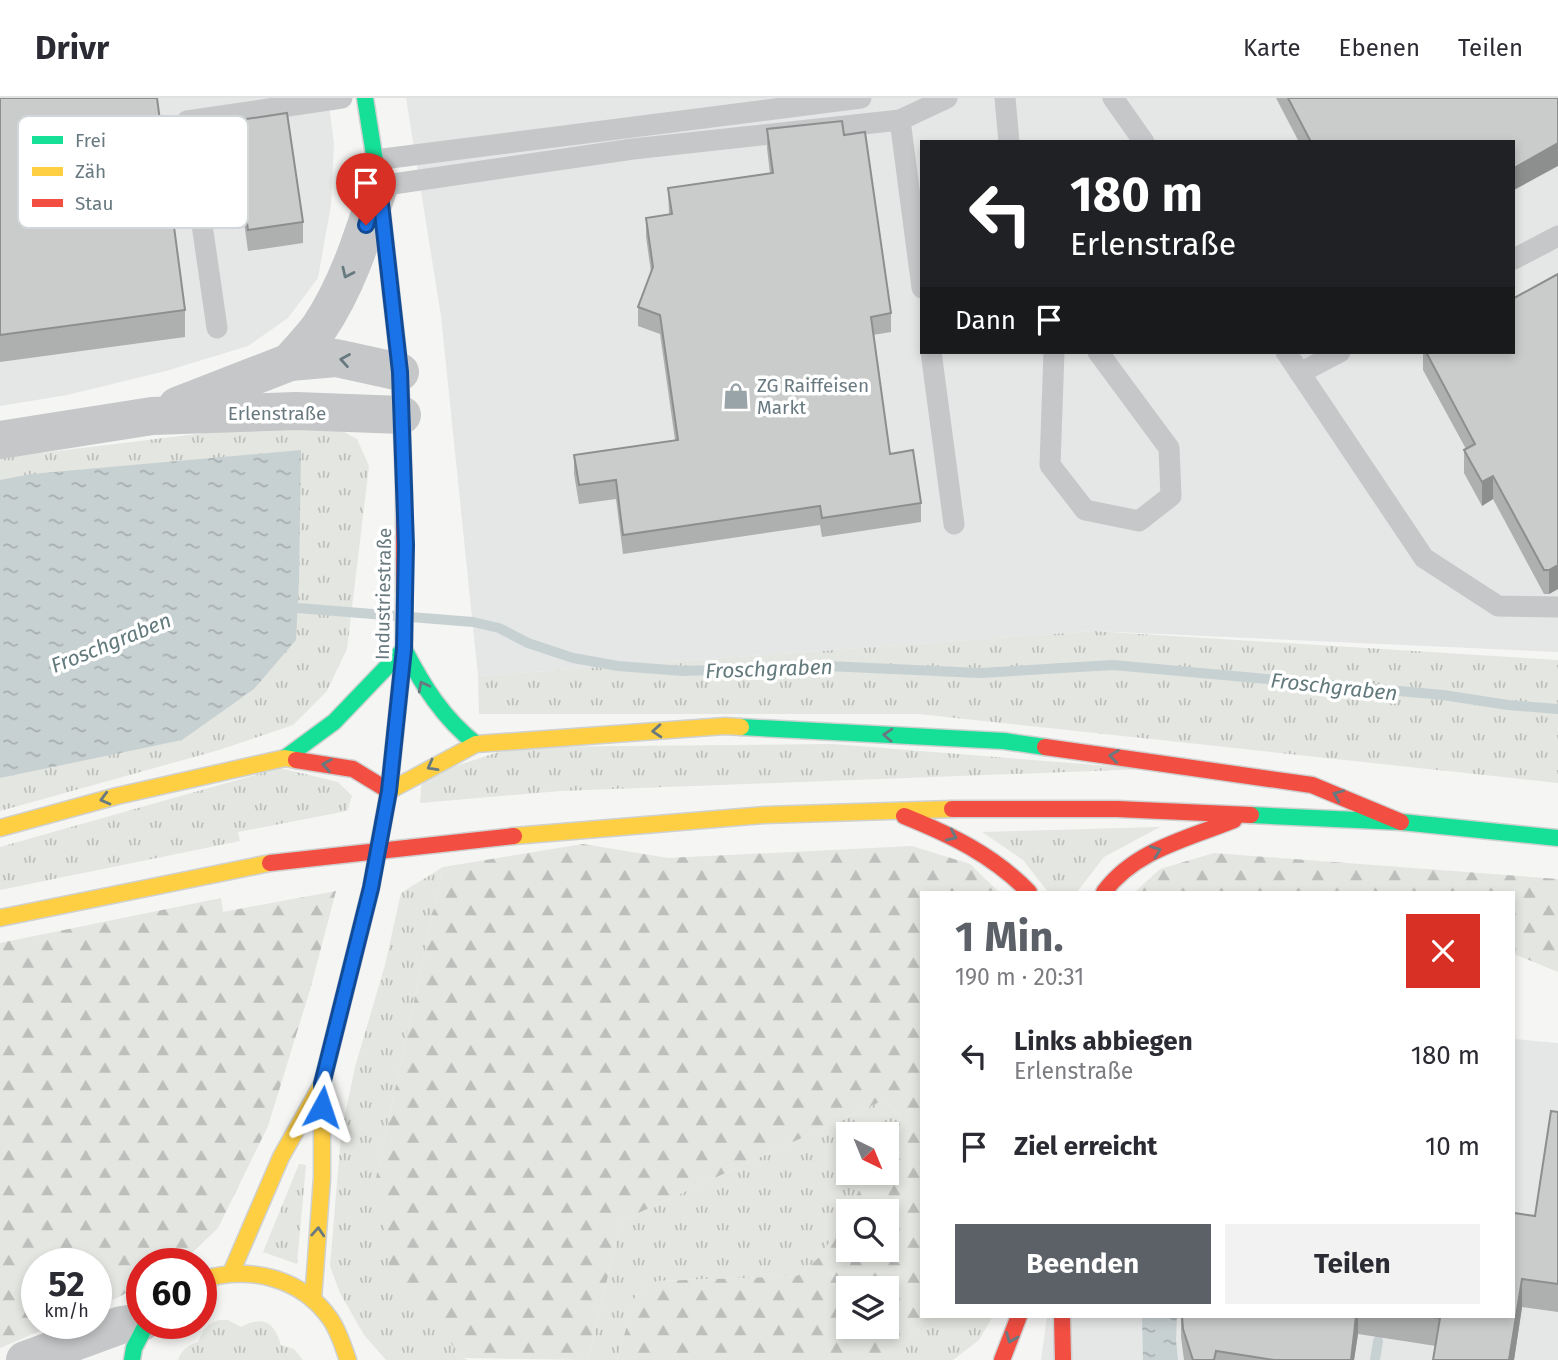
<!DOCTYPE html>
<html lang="de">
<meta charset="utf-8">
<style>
body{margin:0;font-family:"Fira Sans",sans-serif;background:#f2f2f3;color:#2b2b33;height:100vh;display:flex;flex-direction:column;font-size:26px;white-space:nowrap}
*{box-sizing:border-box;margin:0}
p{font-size:23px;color:#7c7c81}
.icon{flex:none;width:38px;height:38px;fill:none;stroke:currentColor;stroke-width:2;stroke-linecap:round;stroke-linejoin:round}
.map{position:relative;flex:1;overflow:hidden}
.drawer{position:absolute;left:920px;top:793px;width:595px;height:427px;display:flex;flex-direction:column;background:#fff;border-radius:0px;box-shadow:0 4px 10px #0003}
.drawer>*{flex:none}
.guide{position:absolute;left:920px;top:42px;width:595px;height:214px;border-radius:0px;box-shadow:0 4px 10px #0003;background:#202124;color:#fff;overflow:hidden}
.needle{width:46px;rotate:137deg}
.fabs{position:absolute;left:836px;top:1024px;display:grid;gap:14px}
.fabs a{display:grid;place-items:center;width:63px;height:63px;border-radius:0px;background:#fff;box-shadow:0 4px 10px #0003;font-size:35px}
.speed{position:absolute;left:21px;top:1150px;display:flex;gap:14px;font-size:35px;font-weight:700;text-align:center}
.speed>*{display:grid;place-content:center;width:91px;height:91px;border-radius:50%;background:#fff;box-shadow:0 4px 10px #0003;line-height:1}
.speed small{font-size:18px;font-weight:400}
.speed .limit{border:10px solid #d22;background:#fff;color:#111}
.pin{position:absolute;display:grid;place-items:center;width:60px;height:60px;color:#fff;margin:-72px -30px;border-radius:50% 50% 50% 0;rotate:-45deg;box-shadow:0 0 7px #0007}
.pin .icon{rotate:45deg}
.me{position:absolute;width:77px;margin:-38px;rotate:5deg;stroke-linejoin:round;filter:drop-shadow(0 0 5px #0008)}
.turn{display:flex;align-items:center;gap:24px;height:147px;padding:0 35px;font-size:32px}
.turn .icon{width:91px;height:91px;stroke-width:2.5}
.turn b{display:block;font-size:49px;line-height:60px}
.then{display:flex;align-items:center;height:66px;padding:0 35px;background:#0003;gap:14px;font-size:26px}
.round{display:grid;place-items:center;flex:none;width:74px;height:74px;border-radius:0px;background:#f2f2f3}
.overview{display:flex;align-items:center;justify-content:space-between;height:119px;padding:0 35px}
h1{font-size:42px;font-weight:700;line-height:52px;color:#5c6168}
.action{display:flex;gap:14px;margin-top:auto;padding:14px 35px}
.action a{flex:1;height:80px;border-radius:0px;background:#5c6168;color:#fff;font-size:28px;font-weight:700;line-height:80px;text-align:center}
.action a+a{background:#f2f2f3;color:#2b2b33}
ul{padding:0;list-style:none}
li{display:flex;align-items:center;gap:21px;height:91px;padding:0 35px}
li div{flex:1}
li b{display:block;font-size:26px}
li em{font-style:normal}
header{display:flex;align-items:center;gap:42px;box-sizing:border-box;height:98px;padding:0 35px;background:#fff;border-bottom:2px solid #e1e1e2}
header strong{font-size:33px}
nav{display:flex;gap:38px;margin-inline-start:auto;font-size:24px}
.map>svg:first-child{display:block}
.built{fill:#e5e6e6;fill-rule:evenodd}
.grass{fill:url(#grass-tufts)}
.forest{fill:url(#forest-firs);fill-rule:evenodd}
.water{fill:url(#water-ripples)}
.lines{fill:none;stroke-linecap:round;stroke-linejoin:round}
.stream{stroke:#c8d1d2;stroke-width:10}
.fast-casing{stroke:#cfd1d1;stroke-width:19}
.slow-casing{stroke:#cfd1d1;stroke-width:19}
.jam-casing{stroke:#cfd1d1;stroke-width:19}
.lane{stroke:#c5c7c8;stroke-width:21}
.street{stroke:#c5c7c8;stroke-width:38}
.fast{stroke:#16e098;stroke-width:16}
.slow{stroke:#ffcf43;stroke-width:16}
.jam{stroke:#f24e42;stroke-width:16}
.jam-bridge-casing{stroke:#cfd1d1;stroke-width:19;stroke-linecap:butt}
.jam-bridge{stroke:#f24e42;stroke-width:16}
.wall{fill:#aeafaf}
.shaded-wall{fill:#8d8f8f}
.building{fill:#cacccc;stroke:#8d8f8f;stroke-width:2}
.oneway{stroke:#687980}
.route-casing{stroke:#114b97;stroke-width:18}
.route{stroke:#1a73e8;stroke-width:12}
.labels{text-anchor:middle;stroke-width:7;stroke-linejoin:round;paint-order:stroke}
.poi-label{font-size:19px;fill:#687980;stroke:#fff;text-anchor:start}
.street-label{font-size:19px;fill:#687980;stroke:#fff}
.water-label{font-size:21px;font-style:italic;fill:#637a7d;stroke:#fff}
.key{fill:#fff;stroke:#d2d7d9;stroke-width:2}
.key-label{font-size:19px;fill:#687980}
</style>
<header>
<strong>Drivr</strong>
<nav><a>Karte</a><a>Ebenen</a><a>Teilen</a></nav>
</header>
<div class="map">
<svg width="1558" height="1262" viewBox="0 0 1558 1262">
<defs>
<pattern id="grass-tufts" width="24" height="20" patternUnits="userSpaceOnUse" patternTransform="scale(1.75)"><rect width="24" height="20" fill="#e4e6e1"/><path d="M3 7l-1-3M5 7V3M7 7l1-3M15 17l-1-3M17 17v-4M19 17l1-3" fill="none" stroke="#bdbfbc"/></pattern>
<pattern id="forest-firs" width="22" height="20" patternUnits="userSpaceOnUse" patternTransform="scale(1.75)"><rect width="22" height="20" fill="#e4e6e1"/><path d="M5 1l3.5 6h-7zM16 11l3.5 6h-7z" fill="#bdbfbc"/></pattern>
<pattern id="water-ripples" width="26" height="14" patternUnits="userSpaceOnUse" patternTransform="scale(1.75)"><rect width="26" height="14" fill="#c8d1d2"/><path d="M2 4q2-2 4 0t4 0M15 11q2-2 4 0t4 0" fill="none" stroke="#a6aeb0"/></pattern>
</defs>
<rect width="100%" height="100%" fill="#f5f5f4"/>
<!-- built -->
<g class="built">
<path d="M0 0H328L334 45 331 107 318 180 288 220 248 248 166 273 67 297 0 308Z"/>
<path d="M406 0H1558V554L1093 533 478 578 441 218ZM922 44H1514V254H922Z"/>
<path d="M1514 941 1558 945V1262H1041L1047 1218H1514Z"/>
</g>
<!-- grass -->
<g class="grass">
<path d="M295 324 331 327 357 341 369 368 347 551 327 593 293 627 219 652 0 713V360Z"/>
<path d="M1093 533 1558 562V685L919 616H479L478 578Z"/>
<path d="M832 646 1146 671 561 693 420 705 422 679 514 649Z"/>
<path d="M280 670 338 684 352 698 347 713 238 734 240 743 0 792V749Z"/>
<path d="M1160 729 1104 759 1077 794H1048L1023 762 982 734Z"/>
<path d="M443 769 376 1080 463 1260 468 1262H386L364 1237 340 1195 330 1168 341 1036 355 969 385 867 401 795Z"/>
<path d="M884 1002 901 1018 887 1042V1036H849V1074L869 1075 822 1157 797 1178 657 1183 636 1196 617 1262H588L621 1123Z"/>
<path d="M299 1066 306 1067 297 1166 263 1154Z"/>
<path d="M933 1218H993L979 1242 953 1262H864L896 1250Z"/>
<path d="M219 1222H228L241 1229C264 1217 274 1224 281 1247L294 1251 303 1262H178C181 1252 188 1247 198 1244 203 1232 207 1226 219 1222Z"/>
</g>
<!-- forest -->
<g class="forest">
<path d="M583 746 668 760 912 748 970 766 999 794H922V1218H933L896 1250 864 1262H617L636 1196 657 1183 797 1178 822 1157 869 1075 887 1074V1042L901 1018 884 1002 621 1123 588 1262 463 1260 390 1172 376 1080 443 769ZM849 1113H887V1152H849ZM849 1190H887V1228H849Z"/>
<path d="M1214 755 1558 781V874L1514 856V794H1135L1160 771Z"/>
<path d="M336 793 310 892 268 1028 218 1130 191 1156 175 1165 142 1166V1186L119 1199 96 1209V1166H37V1225H59L0 1250V845L221 800 223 814Z"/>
</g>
<!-- water -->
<g class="water">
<path d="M301 352 299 483 296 542 254 591 182 642 0 680V382L31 376Z"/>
<path d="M1142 1218H1177L1176 1242 1178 1262H1143Z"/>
</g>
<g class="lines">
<!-- stream -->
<g class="stream">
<path d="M285 509 473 524 499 530 528 545 573 560 618 568 683 573 827 568 980 575 1113 567 1443 597 1508 607 1558 611"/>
<path d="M1375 1262 1378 1243"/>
</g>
<defs>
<g id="fast">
<path d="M365 0 379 88 400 274"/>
<path d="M404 551C423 588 443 620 476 646"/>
<path d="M741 629 1004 643 1045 649"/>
<path d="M285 660 334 624 404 551"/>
<path d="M1251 717 1401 724 1558 740"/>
<path d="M132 1262 134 1250 147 1225"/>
</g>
<g id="slow">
<path d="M389 693 476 646 725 628 741 629"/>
<path d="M0 730 117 698 285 660 296 662"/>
<path d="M514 738 765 717 952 711"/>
<path d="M0 820 270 765"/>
<path d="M231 1175 281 1059 322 986 371 790 378 751"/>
<path d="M201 1182C248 1167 302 1179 331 1222 339 1234 343 1248 348 1262"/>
<path d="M313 1202 322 1080V988"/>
</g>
<g id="jam">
<path d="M1045 649 1312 687 1401 724"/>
<path d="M296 662 353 671 389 693"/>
<path d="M952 711H1117L1251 717"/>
<path d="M904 718C951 737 993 757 1029 794"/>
<path d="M378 751 389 693 404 551V393L400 274"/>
<path d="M1104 794C1135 752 1187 741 1234 722"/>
<path d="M1062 1218 1063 1262"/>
<path d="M1002 1262 1019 1218"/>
</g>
</defs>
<!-- fast casing -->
<use href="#fast" class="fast-casing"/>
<!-- slow casing -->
<use href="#slow" class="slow-casing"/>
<!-- jam casing -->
<use href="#jam" class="jam-casing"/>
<!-- lane -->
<g class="lane">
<path d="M1005 0 1009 44"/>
<path d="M1113 0 1144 44"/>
<path d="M900 22 922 190"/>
<path d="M375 62 861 0"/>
<path d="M379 88 633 51 900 22 947 0"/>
<path d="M1514 161 1558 138"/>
<path d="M217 230 187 23 342 0"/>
<path d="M931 254 954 426"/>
<path d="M1054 254 1050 367 1085 412 1139 423 1171 398 1169 350 1098 254"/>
<path d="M1286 254 1424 460 1498 508 1558 509"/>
<path d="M1300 275 1340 254"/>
</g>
<!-- street -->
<g class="street">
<path d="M290 264C299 253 310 242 319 230 348 187 363 137 379 88"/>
<path d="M177 308 290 264 336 260 400 274"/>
<path d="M0 342 152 318 296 313 402 317"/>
<path d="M25 1262 121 1227 142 1224"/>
</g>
<!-- fast -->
<use href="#fast" class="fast"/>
<!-- slow -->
<use href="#slow" class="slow"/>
<!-- jam -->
<use href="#jam" class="jam"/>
<defs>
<path id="jam-bridge" d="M270 765 514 738"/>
</defs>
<!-- jam-bridge casing -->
<use href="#jam-bridge" class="jam-bridge-casing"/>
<!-- jam-bridge -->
<use href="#jam-bridge" class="jam-bridge"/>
</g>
<!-- wall -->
<g class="wall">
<path d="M0 0 185 212V239L0 264Z"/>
<path d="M1276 0H1558L1514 44H1299Z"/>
<path d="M233 23 303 124V145L248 153 233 44Z"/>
<path d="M767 31 844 37 891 215V234L873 237 890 356 921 405V424L822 439 820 427 623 456 616 401 579 406 574 376V357L675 342 660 236 638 228V209L651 174 646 139V120L669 116 668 90 770 76 767 50Z"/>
<path d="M1558 176V491L1549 496H1544L1493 401 1482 408 1464 375V352L1466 351 1423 272V254H1514Z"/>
<path d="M1551 1013 1558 1014V1214L1522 1209 1514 1262H1433L1436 1248 1358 1236 1354 1262H1184L1181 1239V1218H1514V1115L1535 1118Z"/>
</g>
<!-- shaded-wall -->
<g class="shaded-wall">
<path d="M1558 45V68L1514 92V70Z"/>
<path d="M1493 378V401L1482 408V384Z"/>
<path d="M1558 467V491L1549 496V472Z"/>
<path d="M1522 1181V1209L1514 1262H1509Z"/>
<path d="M1356 1218H1358V1236L1354 1262H1351Z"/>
</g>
<!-- building -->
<g class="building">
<path d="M0 0H157L185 212 0 237Z"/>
<path d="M1288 0H1558V45L1514 70V44H1311Z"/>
<path d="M287 15 303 124 248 132 233 23Z"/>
<path d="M842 23 844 37 865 34 891 215 871 219 890 356 913 352 921 405 822 420 820 408 623 437 616 382 579 387 574 357 678 342 660 217 638 209 653 169 646 120 672 116 668 90 773 75 767 31Z"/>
<path d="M1558 176V467L1549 472H1544L1493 378 1482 384 1464 352 1475 346 1426 254H1514V200Z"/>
<path d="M1551 1013 1558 1014V1186L1522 1181 1509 1262H1433L1440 1220 1425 1218H1514V1115L1535 1118Z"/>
<path d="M1182 1218H1356L1351 1262H1274L1216 1253 1214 1262H1193L1183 1231Z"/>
</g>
<!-- one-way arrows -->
<defs><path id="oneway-chevron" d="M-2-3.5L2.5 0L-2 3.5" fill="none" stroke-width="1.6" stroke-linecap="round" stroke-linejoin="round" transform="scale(1.75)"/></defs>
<g class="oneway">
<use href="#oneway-chevron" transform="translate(347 175) rotate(115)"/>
<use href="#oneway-chevron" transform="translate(345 262) rotate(-170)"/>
<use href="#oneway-chevron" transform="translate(423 588) rotate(-118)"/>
<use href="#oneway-chevron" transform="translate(657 633) rotate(176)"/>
<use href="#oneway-chevron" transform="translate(888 637) rotate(-177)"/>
<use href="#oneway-chevron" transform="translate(1114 658) rotate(-172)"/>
<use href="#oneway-chevron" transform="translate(327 667) rotate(-171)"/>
<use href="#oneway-chevron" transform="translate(432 668) rotate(151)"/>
<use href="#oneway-chevron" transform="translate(1338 697) rotate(-157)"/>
<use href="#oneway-chevron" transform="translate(105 701) rotate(165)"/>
<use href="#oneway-chevron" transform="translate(952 738) rotate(24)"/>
<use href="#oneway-chevron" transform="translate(1156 753) rotate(-22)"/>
<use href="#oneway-chevron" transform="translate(318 1134) rotate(-86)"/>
<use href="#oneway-chevron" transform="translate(1011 1240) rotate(112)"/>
</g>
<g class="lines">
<defs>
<path id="route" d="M322 1009V986L371 790 389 693 404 551 406 447 400 274 379 88 366 127"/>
</defs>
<!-- route casing -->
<use href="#route" class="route-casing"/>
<!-- route -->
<use href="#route" class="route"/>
</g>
<!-- icons -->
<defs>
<symbol id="shop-bare" viewBox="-9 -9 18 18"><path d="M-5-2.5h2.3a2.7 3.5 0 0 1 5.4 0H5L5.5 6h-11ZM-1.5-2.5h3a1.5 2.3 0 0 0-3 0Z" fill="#99a4a9" stroke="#fff" stroke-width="2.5" paint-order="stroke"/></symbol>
</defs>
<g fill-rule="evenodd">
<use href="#shop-bare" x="717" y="279" width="38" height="38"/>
</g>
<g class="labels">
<!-- poi labels -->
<g class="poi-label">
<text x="757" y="294">ZG Raiffeisen<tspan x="757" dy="22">Markt</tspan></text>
</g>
<!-- street labels -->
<g class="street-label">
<text x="277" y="322">Erlenstraße</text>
<text transform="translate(383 496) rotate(-89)" y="7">Industriestraße</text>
</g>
<!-- water labels -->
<g class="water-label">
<text transform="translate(111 545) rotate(-22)" y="7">Froschgraben</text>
<text transform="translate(769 571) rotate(-2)" y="7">Froschgraben</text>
<text transform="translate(1334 589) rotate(6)" y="7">Froschgraben</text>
</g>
</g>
<!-- legend -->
<rect x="18" y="18" width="230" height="112" rx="10" class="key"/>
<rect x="32" y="38" width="31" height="8" fill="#16e098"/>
<rect x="32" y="69" width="31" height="9" fill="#ffcf43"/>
<rect x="32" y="101" width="31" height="8" fill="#f24e42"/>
<g class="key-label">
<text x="75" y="49">Frei</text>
<text x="75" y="80">Zäh</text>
<text x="75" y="112">Stau</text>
</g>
</svg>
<div class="fabs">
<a><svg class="needle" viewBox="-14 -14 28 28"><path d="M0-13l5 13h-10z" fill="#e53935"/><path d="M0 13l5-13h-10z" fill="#7c7c81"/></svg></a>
<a><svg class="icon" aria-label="search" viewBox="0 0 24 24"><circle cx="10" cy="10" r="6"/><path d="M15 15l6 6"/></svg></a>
<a><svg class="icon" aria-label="layers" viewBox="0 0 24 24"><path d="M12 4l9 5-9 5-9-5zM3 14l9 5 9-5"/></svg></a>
</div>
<div class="speed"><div>52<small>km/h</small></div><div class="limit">60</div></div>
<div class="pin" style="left:366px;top:127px;background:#d93025"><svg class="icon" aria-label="arrive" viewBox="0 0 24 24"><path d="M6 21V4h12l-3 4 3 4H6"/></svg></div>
<svg class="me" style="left:322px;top:1009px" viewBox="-20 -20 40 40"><path d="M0-17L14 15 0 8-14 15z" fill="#1a73e8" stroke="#fff" stroke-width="4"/></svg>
<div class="guide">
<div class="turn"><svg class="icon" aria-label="left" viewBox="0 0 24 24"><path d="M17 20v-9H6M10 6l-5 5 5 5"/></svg><div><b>180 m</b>Erlenstraße</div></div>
<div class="then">Dann<svg class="icon" aria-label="arrive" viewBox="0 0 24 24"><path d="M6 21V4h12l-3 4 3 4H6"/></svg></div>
</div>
<section class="drawer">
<div class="overview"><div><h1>1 Min.</h1><p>190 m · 20:31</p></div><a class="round" style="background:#d93025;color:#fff"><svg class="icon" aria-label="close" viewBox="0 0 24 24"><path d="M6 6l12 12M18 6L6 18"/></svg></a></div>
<ul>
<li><svg class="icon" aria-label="left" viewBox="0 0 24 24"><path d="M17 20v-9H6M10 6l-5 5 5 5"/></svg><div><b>Links abbiegen</b><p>Erlenstraße</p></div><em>180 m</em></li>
<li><svg class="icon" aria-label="arrive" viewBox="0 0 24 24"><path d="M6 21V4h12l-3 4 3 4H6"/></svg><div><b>Ziel erreicht</b></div><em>10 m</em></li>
</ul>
<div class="action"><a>Beenden</a><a>Teilen</a></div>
</section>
</div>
